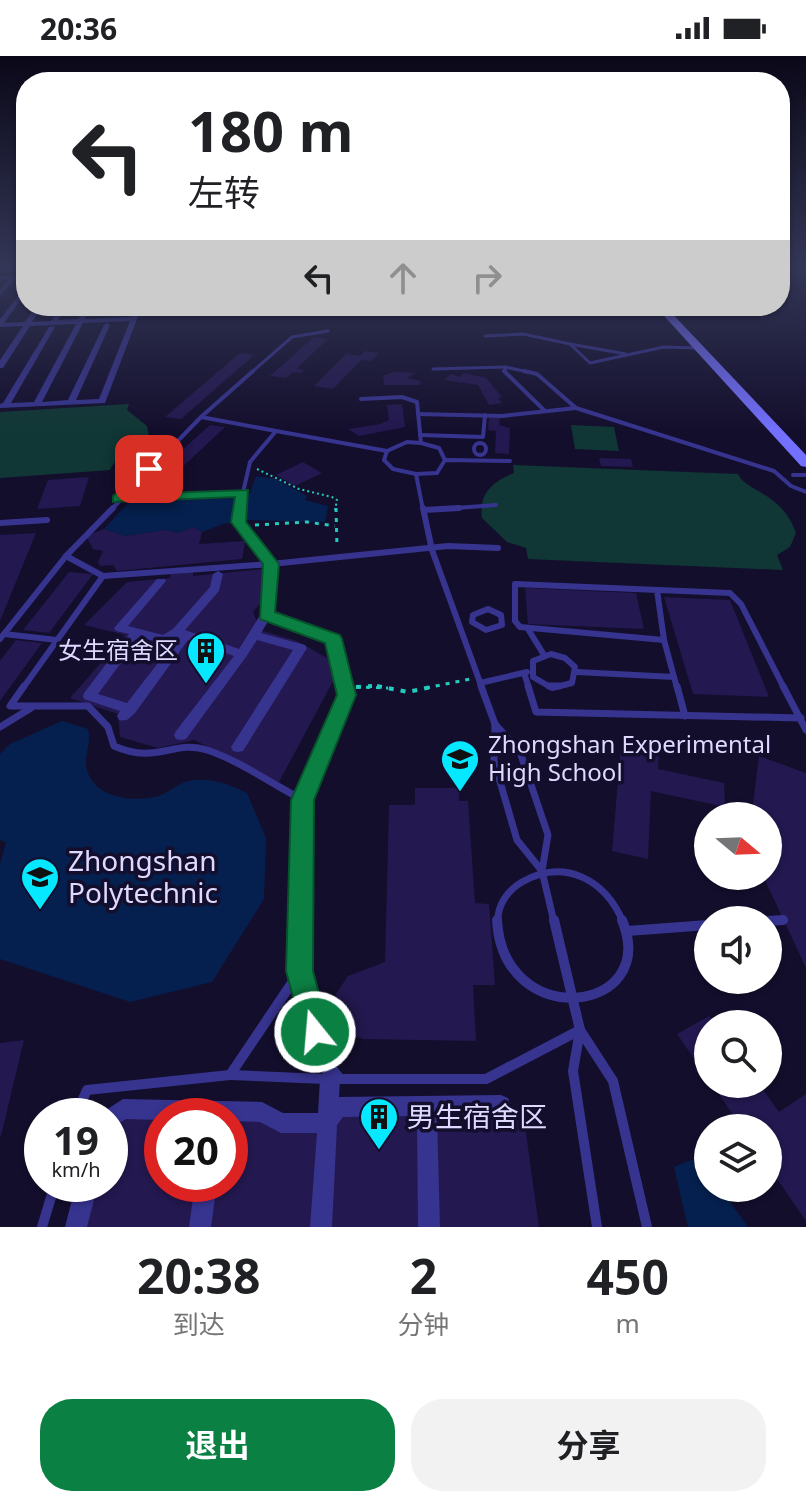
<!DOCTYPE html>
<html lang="zh">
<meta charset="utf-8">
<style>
body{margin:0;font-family:"Noto Sans","Noto Sans SC",sans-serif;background:#f2f2f2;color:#202124;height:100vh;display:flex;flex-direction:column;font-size:30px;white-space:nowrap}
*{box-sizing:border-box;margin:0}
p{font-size:26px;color:#757577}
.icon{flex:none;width:44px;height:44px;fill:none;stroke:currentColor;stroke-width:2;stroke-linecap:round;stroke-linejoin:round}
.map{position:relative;height:1171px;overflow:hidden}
.panel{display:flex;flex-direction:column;background:#fff;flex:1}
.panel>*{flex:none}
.banner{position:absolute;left:16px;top:16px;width:774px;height:244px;border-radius:32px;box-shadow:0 2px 6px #0004;background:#fff;color:#202124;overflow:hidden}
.needle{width:52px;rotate:109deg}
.controls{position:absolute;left:694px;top:746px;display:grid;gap:16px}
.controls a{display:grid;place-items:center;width:88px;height:88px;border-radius:50%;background:#fff;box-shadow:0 2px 6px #0004;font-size:40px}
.speed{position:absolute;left:24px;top:1042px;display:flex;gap:16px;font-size:40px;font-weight:700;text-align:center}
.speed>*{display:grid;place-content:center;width:104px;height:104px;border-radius:50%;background:#fff;box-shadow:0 2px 6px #0004;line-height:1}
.speed small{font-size:20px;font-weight:400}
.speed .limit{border:12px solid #d22;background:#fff;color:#111}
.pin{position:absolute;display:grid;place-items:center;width:68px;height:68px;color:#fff;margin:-34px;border-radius:16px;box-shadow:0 4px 12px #0006}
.me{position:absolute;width:88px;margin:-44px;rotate:343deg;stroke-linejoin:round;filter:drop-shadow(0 0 6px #0008)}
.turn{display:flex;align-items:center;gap:28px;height:168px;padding:0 40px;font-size:36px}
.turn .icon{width:104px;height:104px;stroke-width:2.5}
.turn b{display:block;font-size:56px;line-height:68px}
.lanes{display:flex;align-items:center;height:76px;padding:0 40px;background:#0003;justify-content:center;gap:40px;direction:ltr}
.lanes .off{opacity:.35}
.eta{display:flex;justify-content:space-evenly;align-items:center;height:136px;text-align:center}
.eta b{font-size:48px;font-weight:700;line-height:56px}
.cta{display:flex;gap:16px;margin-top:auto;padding:16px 40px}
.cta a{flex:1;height:92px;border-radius:32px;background:#0b8043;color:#fff;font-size:32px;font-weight:700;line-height:92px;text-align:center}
.cta a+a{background:#f2f2f2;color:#202124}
.status{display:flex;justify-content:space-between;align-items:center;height:56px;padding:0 40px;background:#fff;direction:ltr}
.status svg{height:22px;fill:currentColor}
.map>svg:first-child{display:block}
.green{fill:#103735}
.water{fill:#05204f}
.building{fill:#23184f}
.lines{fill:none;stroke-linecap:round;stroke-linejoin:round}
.path-far2{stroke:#23cabe;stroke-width:2;stroke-dasharray:2 3;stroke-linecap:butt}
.path-far1{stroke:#23cabe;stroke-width:3;stroke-dasharray:4 6;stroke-linecap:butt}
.path{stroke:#23cabe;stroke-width:4;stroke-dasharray:5 7;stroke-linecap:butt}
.lane-far4{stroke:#373490;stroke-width:3}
.lane-far3{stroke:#373490;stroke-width:4}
.lane-far2{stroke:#373490;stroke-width:6}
.lane-far1{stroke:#373490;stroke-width:7}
.lane{stroke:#373490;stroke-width:10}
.street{fill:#373490;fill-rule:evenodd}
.secondary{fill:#7370ff;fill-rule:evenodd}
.route{fill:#0b8043;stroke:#07532c;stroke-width:2}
.labels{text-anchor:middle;stroke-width:7;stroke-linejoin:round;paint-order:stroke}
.poi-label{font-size:24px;fill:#ddd9ff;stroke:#130e2c;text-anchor:end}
.near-poi-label{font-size:28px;fill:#ddd9ff;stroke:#130e2c;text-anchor:start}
</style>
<div class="status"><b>20:36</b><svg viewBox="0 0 49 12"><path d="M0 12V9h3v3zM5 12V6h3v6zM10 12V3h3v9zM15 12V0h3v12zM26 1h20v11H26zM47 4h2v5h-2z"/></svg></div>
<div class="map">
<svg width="806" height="1171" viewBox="0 0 806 1171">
<rect width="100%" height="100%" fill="#130e2c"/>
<!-- green -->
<g class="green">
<path d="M129 348 127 354 147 370 149 381C139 395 116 399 110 414L0 422V356Z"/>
<path d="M571 369 614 371 619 395 575 393Z"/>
<path d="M513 409 738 418C746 436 782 436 796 477L790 491 777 499 783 514 528 503 526 492 507 486 482 462C479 437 492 426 514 417Z"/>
</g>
<!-- water -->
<g class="water">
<path d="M256 420 276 423 307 440 305 444 328 450 325 466 248 464 223 468 202 476 193 471 178 477 164 474 125 480 104 473 130 445 248 442Z"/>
<path d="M62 665 88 673C92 689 83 699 87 714 95 742 131 746 155 741 167 739 176 728 188 725 211 721 227 728 247 737L266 782 264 843 212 926 130 946 0 903V808L6 786 0 784V698L10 688Z"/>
<path d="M696 1102 708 1117V1132H720L748 1171H688L674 1111Z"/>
</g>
<!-- building -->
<g class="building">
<path d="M314 281 328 283 296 313 304 314 301 317 293 316 286 322 270 320Z"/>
<path d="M365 295 379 297 371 305 361 304 333 333 314 330 346 298 360 300Z"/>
<path d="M240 297 254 299 181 363 165 361Z"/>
<path d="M394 316 415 317 407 322 421 325 420 329H384L383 320Z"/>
<path d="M464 317 486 322 502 341 498 342 502 347 489 349 478 329 444 324 451 318 460 321Z"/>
<path d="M402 348 405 371 359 380 348 373 380 368 389 364 387 349Z"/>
<path d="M489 362H500L499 369 510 372 509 398 495 397 496 375 488 374Z"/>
<path d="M210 369 225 371 157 435 140 432Z"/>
<path d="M599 402 631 403 633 411 601 410Z"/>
<path d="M303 406 322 417 295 430 276 419Z"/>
<path d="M89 421 80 450 37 453 48 424Z"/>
<path d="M193 471 202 476 199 488 245 485 242 503 117 515 113 509 100 510 98 506 103 495 93 493 86 480 104 473 125 480 164 474 178 477Z"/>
<path d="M36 477 0 565V479Z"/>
<path d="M263 513 261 546 253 556 260 574 297 585 336 607 338 616 279 726 194 684 158 692 120 681 118 658 70 642 125 579 84 569 127 526 170 522 171 518 193 516V520Z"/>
<path d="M69 516 93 518 49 577 23 574Z"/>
<path d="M525 532 636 537 644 573 528 568Z"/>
<path d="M664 541 730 544 769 641 693 638Z"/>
<path d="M16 584 42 587 0 645V605Z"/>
<path d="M621 689 659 697 658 713 724 727 725 751 651 735 648 803 612 795Z"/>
<path d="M759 700 806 717V912L763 820H768V760H753L752 755Z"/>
<path d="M415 732H459V745H468L475 847 489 848 495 929H473L476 985 363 983 347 977 335 958 336 938 348 920 385 906 389 749H415Z"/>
<path d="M709 960 715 968H708V1023L677 978Z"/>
<path d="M24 984 1 1080 0 1079V987Z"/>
<path d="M712 1028H759L779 1056 806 1038V1165L768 1110V1072H742Z"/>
<path d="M523 1055 539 1171H65L77 1128H110V1061L162 1060V1128H230V1059Z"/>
</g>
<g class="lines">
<!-- path-far2 -->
<path class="path-far2" d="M257 413 299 433 332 441 337 444 335 454"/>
<!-- path-far1 -->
<g class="path-far1">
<path d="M336 452 337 491"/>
<path d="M255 469 307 466 335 470"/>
<path d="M356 631 388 632"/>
<path d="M426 632 470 623"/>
</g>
<!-- path -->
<g class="path">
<path d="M377 630 408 636 436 630"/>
<path d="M356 631 372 630"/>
</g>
<!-- lane-far4 -->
<g class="lane-far4">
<path d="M485 280 523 278 570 288 590 307 664 291 699 292"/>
<path d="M570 288 626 298"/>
<path d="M433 313 505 311"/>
<path d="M251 317 292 281 328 275"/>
<path d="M506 317 505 311 533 317"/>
</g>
<!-- lane-far3 -->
<g class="lane-far3">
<path d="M253 315 201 361 276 375"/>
<path d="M504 315 545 355"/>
<path d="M524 315 537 318 576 352 774 415 791 430 806 436"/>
<path d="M361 343 402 341 417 346 421 387 407 386 387 395"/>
<path d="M418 358 502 360 576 352"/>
<path d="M420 379 483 381 485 359"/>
<path d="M421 387 439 392 445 404"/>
<circle cx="480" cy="393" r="6"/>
<path d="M416 418 437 417 445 404 510 405"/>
<path d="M793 419H806"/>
<path d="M118 443 243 437"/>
<path d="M111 454 201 361"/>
<path d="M239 454 250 406 276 375 387 395 384 404 393 413 416 418 423 454"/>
<path d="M430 454 496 449"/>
</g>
<!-- lane-far2 -->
<g class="lane-far2">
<path d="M239 452V466L271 508"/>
<path d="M423 452 432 494 482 632"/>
<path d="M424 454 459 452"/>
<path d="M0 467 47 464"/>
<path d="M66 500 113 452"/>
<path d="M657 534 664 584 520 571 515 565V528L730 537 741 548 784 632"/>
<path d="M488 553 501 559 502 569 486 574 472 566 473 559Z"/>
<path d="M528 573 544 599"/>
<path d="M4 578 57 584"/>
<path d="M0 583 66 500 103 520 271 508"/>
<path d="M551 598 565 602 575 611 572 627 552 632 533 621V605Z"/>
<path d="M577 616 674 621 664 584"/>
<path d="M524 617 529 632"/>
<path d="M674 621 677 632"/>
<path d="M480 627 527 616"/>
<path d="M23 632 103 520"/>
<path d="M345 632 333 583 266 559 271 508 448 490 498 492"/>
</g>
<!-- lane-far1 -->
<g class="lane-far1">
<path d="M24 630 10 650H88L108 671 114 690C157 709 174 683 207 694 240 705 272 728 303 744"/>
<path d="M481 630 495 668 494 705 517 784 542 815"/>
<path d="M528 630 536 656 801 662"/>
<path d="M549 630H559"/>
<path d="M677 630 685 660"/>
<path d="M783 630 806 674"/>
<path d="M495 668 520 696 548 779 542 815 554 866"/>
<path d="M0 671 31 652"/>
<path d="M768 865 783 864"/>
<path d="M301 866 303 744 347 639 345 630"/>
<path d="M498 866C497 849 508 834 522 826 564 802 605 823 623 866"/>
</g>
<!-- lane -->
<g class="lane">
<path d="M301 864C300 919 304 979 340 1023H486L580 974"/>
<path d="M497 864C503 977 661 958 622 864"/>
<path d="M554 864 580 974 613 1025 647 1171"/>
<path d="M768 865 783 864"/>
<path d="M627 875 708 869"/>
<path d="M580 974 573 1015 597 1171"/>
<path d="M230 1019 325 1023"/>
<path d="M75 1060 87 1034 230 1019 300 915"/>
<path d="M42 1171 55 1128"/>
</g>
<!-- street -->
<g class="street">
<path d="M26 219V223H15L0 240V234L9 223 0 224V220Z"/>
<path d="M26 230V236L4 267 25 266 36 250H42L32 266 51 265 61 250H67L58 264 78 263 86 250H92L85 263 131 261 136 250H142L105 347 0 352V348L3 347 49 271 54 270 55 271 11 347 34 346 76 268 30 270 3 312H0V304L23 270 0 271V263ZM130 265 99 343 76 344 110 269 107 267 104 269 68 344 42 346 83 267Z"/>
<path d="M218 515 223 518 219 535 185 574 239 593 262 556 266 555 272 559 261 577 305 589 307 592 243 695 238 696 233 695 231 691 293 594 257 584 246 601 186 683 181 684 176 683 174 679 176 675 234 600 188 584 135 657C129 662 128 666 119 664L117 660 120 655 84 643 83 640 84 637 129 578 116 575 114 572 157 523H165L166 525 128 570 163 579 173 573 210 531 213 518ZM140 581 164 588 178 581 127 647 98 638Z"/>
<path d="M330 1013 337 1016 340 1023 339 1041 501 1039 508 1042 511 1049 508 1056 501 1059 437 1060 440 1171H418L417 1060 343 1061 337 1069 332 1171H310L317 1077H281L260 1066 230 1065V1060H162V1064L126 1063 110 1073V1060H101L103 1056 123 1043 262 1046 283 1057H318L320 1023 323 1016Z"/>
<path d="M76 1128H98L87 1171H65Z"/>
<path d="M195 1128H217L211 1171H189Z"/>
</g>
<!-- secondary -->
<path class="secondary" d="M655 250H665L806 399V411L801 410Z"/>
</g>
<!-- sky -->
<linearGradient id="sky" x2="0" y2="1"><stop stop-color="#0a0818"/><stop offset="0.56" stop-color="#333656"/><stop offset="1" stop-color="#333656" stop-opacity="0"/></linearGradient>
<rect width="806" height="376" fill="url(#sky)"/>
<!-- route -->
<path class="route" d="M149 409 156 413 132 438 248 434 246 466 279 508 275 556 340 579 342 583 356 639 314 744 313 915 329 976 325 986 315 990 305 986 286 915 291 744 337 639 325 587 260 563 263 508 231 466 235 441 113 446V440Z"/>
<!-- icons -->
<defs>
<symbol id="building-pin" viewBox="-11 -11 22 30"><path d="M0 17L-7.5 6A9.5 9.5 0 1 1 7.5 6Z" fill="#05e8ff" stroke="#130e2c"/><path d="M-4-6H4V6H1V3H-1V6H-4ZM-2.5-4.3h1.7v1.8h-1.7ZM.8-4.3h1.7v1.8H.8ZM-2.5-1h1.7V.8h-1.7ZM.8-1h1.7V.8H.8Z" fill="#111"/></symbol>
<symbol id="school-pin" viewBox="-11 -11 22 30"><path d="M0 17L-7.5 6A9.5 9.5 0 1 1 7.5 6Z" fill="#05e8ff" stroke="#130e2c"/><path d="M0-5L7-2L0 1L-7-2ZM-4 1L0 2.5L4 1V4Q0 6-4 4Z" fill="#111"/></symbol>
<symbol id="university-pin" viewBox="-11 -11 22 30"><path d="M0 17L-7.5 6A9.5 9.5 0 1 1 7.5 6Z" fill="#05e8ff" stroke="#130e2c"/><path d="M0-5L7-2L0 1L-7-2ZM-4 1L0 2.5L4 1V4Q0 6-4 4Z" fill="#111"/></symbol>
</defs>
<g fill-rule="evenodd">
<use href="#building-pin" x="184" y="573" width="44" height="60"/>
<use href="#school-pin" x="438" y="681" width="44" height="60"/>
<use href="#university-pin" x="18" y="799" width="44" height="60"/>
<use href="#building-pin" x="357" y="1039" width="44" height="60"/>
</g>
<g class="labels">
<!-- poi labels -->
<g class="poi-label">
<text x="178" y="603">女生宿舍区</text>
<text x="488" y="697" text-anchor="start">Zhongshan Experimental<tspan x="488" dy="28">High School</tspan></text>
</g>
<!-- near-poi labels -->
<g class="near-poi-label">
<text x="68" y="815">Zhongshan<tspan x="68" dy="32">Polytechnic</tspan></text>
<text x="407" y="1071">男生宿舍区</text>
</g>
</g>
</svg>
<div class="controls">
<a><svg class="needle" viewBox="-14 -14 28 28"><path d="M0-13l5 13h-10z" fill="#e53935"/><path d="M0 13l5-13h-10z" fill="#757577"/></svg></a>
<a><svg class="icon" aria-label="sound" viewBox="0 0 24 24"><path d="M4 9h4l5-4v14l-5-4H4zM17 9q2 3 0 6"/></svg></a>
<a><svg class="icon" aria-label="search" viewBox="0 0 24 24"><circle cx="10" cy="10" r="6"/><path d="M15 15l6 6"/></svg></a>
<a><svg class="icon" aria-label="layers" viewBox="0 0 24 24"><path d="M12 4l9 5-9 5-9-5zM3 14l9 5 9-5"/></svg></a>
</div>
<div class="speed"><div>19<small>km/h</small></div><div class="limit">20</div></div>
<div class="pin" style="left:149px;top:413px;background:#d93025"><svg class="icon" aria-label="arrive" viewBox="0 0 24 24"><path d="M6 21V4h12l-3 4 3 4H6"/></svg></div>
<svg class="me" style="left:315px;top:976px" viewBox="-20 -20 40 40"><circle r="17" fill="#0b8043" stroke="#fff" stroke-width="3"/><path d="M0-11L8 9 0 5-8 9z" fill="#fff"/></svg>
<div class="banner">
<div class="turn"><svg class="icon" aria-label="left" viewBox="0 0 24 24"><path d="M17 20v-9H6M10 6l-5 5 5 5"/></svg><div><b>180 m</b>左转</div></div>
<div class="lanes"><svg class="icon" aria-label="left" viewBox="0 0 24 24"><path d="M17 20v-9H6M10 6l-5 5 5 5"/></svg><svg class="icon off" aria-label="ahead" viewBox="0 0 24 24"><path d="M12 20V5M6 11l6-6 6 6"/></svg><svg class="icon off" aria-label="right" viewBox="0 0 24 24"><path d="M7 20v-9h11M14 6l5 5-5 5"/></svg></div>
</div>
</div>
<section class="panel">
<div class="eta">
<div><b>20:38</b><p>到达</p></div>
<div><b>2</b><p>分钟</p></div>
<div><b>450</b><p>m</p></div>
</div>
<div class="cta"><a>退出</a><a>分享</a></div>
</section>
